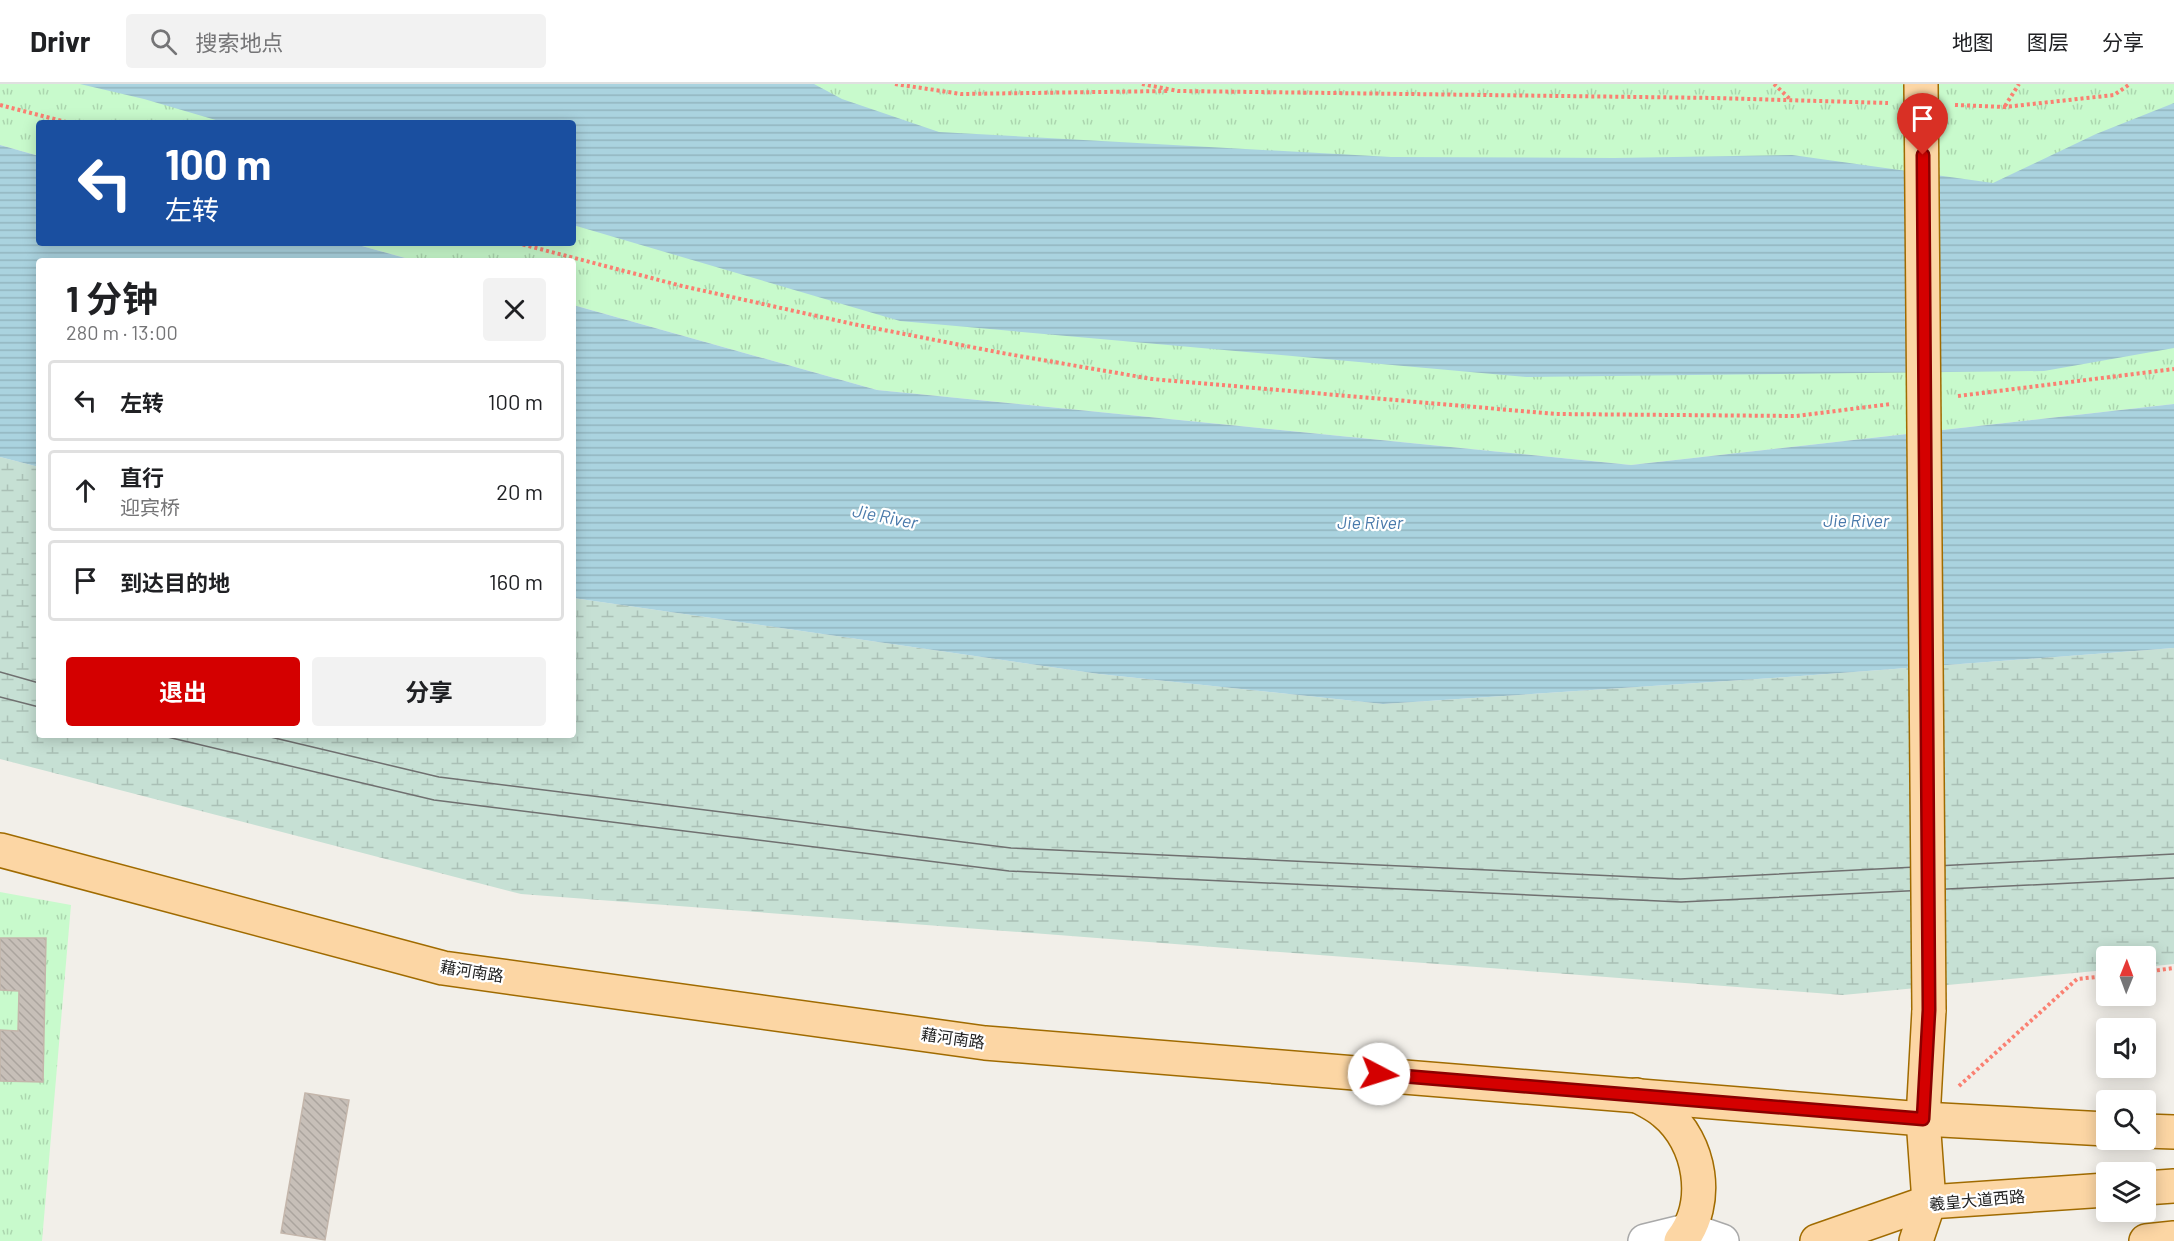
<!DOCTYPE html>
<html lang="zh">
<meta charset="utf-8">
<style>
body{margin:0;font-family:Barlow,"Noto Sans SC",sans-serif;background:#f2f2f2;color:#202124;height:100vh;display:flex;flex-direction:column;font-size:22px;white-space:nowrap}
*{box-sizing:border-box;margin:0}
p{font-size:20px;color:#757577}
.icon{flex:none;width:33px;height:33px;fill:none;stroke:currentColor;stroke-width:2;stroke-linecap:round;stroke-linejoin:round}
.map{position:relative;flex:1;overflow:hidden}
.drawer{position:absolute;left:36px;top:174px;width:540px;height:480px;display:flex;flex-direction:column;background:#fff;border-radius:6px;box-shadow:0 3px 15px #0003}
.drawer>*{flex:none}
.guide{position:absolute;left:36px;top:36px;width:540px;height:126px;border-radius:6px;box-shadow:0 3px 15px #0003;background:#1a4fa0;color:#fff;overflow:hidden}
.needle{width:39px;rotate:1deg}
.tools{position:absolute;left:2096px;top:862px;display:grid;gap:12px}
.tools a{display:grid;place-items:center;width:60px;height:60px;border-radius:6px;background:#fff;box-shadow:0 3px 15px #0003;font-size:30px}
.pin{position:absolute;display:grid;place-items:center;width:51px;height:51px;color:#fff;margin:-62px -26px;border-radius:50% 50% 50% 0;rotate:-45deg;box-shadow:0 0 6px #0007}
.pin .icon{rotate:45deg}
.me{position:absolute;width:66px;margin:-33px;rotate:95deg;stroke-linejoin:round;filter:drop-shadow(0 0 4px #0008)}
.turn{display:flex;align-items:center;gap:21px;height:126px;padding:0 30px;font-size:27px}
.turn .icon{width:78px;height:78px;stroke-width:2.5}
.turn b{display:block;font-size:42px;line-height:51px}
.round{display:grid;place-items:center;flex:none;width:63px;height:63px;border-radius:6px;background:#f2f2f2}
.head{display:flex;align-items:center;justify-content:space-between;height:102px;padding:0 30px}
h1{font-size:36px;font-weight:700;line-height:45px}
.button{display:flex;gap:12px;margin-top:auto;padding:12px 30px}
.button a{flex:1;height:69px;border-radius:6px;background:#d40000;color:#fff;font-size:24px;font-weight:700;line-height:69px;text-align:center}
.button a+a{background:#f2f2f2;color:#202124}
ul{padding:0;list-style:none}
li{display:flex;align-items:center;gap:18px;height:81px;margin:0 12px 9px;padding:0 18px;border:3px solid #e0e0e0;border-radius:6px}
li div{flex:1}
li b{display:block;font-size:22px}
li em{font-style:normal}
header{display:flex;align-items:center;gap:36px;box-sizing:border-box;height:84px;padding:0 30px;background:#fff;border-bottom:2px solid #e0e0e0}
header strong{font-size:28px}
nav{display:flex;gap:33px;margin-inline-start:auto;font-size:21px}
.search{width:420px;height:54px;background:#f2f2f2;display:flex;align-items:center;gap:15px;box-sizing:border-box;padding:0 21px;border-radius:6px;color:#757577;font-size:22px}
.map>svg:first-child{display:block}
.wetland{fill:url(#wetland-marsh)}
.park{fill:url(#park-tufts)}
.water{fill:url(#water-rules)}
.building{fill:url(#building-back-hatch);stroke:#c4b6ab;stroke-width:1.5}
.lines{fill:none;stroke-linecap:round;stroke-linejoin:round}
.minor-casing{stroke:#a9a9a9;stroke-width:36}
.major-casing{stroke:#a06b00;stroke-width:36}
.path{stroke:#fa8072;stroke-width:4;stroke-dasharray:3 3;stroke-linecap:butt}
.minor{stroke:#fff;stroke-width:33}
.major{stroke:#fcd6a4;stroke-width:33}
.tram{stroke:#707070;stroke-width:1.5}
.major-bridge-casing{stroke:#a06b00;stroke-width:36;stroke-linecap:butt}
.major-bridge{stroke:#fcd6a4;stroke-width:33}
.route-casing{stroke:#8a0000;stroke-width:15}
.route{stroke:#d40000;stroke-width:10}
.labels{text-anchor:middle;stroke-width:4.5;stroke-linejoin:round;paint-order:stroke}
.street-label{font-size:16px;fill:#222;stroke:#fff}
.water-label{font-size:18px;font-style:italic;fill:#4a7aab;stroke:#fff}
</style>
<header>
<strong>Drivr</strong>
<div class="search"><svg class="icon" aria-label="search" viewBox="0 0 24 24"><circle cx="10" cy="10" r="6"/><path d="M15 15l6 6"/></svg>搜索地点</div>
<nav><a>地图</a><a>图层</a><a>分享</a></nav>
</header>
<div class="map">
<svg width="2174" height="1157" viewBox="0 0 2174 1157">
<defs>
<pattern id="wetland-marsh" width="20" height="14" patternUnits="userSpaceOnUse" patternTransform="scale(1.5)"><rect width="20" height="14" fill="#c6e0d4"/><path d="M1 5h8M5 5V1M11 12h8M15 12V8" fill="none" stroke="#aac0b6"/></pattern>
<pattern id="park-tufts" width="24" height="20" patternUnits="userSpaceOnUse" patternTransform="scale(1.5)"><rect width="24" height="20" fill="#c8facc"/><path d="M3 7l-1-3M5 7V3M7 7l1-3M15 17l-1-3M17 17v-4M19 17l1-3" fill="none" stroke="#acd6af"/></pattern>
<pattern id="water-rules" width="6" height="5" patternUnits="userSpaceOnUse" patternTransform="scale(1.5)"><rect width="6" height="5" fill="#aad3df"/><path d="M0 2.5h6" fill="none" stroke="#92b5bf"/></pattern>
<pattern id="building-back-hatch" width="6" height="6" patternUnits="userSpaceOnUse" patternTransform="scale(1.5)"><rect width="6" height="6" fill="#c7bfb8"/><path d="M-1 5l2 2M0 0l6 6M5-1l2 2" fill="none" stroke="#aba49e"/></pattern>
</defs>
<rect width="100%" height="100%" fill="#f2efe9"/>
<!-- wetland -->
<path class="wetland" d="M0 373 39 383V651H573V514L1099 590 1383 620 1787 593 2174 564V880L2145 883V873H2106V886L1843 911 521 810 0 675Z"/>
<!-- park -->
<g class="park">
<path d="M0 0H2174V320L1631 381 877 306 573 221V177H416L351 159H573V39H39V72L0 61Z"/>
<path d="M0 808 71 821 42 1157H0Z"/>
</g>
<!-- water -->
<g class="water">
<path d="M80 0H814L842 15 939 48 1391 73 1614 74 1792 71 1993 99 2096 50 2174 19V264L2044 287 1526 293 900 237 573 141V39H226L144 15Z"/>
<path d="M0 61 39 72V159H351L416 177H39V383L4 374 0 373Z"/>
<path d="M573 221 877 306 1631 381 2174 320V564L1787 593 1383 620 1099 590 573 514Z"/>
</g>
<!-- building -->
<g class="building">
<path d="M0 854H46L43 998 0 997V946L18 947 19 907 0 906Z"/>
<path d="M305 1009 349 1016 325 1156 281 1149Z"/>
</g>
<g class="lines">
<defs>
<path id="minor" d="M1645 1157 1690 1146 1722 1157"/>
<g id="major">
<path d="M0 766 443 884 985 959 1923 1035 2106 1045"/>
<path d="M1636 1011C1645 1016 1656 1021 1664 1028 1701 1058 1711 1119 1681 1157"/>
<path d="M2145 1047 2174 1048"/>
<path d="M2145 1104 2174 1102"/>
<path d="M1817 1157 1929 1118 2106 1106"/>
<path d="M1916 1157 1929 1118 1923 1035 1929 926"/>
<path d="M2146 1157 2174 1154"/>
</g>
</defs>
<!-- minor casing -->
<use href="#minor" class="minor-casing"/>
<!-- major casing -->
<use href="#major" class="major-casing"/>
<!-- path -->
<g class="path">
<path d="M895 0 961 10 1168 7"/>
<path d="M1142 0 1178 7 1715 14 1888 19"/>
<path d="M1774 0 1791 16"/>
<path d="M0 21 70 39"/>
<path d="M1955 21 2005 23 2114 11 2130 0"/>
<path d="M2005 22 2019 0"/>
<path d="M517 159 682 202 853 240 1002 269 1152 295 1556 330 1796 332 1891 320"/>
<path d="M1958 312 2174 285"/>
<path d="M2145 888 2174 884"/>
<path d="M1959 1002 2077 895 2106 892"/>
</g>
<!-- minor -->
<use href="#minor" class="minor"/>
<!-- major -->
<use href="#major" class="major"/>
<!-- tram -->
<g class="tram">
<path d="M0 588 39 599"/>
<path d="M0 613 39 623"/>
<path d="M159 651 434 716 1009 787 1681 818 2174 794"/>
<path d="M262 651 439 693 1011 764 1680 795 2174 770"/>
</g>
<defs>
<path id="major-bridge" d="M1921 0 1929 926"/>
</defs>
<!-- major-bridge casing -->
<use href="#major-bridge" class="major-bridge-casing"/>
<!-- major-bridge -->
<use href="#major-bridge" class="major-bridge"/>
</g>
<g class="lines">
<defs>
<path id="route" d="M1379 990 1923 1035 1929 926 1923 71"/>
</defs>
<!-- route casing -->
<use href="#route" class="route-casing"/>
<!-- route -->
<use href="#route" class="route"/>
</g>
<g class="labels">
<!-- street labels -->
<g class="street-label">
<text transform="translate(472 887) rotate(9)" y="6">藉河南路</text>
<text transform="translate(953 954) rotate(8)" y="6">藉河南路</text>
<text transform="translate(1977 1116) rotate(-5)" y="6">羲皇大道西路</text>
</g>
<!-- water labels -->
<g class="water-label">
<text transform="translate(885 433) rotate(11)" y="6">Jie River</text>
<text x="1856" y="443">Jie River</text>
<text x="1370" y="445">Jie River</text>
</g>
</g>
</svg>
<div class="tools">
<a><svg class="needle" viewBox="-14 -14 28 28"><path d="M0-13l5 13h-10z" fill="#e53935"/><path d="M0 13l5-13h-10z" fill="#757577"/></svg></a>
<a><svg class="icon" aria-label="sound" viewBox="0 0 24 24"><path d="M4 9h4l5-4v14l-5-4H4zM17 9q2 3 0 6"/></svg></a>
<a><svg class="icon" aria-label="search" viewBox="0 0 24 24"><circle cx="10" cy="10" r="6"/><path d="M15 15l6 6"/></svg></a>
<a><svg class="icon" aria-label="layers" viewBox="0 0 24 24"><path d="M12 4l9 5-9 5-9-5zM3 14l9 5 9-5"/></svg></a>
</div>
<div class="pin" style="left:1923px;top:71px;background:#d93025"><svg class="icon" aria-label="arrive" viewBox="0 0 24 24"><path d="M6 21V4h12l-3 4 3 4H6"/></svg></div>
<svg class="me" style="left:1379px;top:990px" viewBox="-20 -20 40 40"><circle r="19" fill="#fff"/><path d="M0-13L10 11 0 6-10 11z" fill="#d40000"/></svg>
<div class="guide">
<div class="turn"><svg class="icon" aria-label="left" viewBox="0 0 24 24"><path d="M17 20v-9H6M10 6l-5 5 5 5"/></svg><div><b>100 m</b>左转</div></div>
</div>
<section class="drawer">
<div class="head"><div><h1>1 分钟</h1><p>280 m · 13:00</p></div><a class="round"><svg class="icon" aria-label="close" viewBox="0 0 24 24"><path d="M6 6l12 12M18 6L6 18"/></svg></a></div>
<ul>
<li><svg class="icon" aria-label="left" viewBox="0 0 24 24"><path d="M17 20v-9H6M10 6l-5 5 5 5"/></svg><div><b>左转</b></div><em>100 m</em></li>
<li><svg class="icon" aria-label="ahead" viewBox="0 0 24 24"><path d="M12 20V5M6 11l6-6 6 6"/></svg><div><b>直行</b><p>迎宾桥</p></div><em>20 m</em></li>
<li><svg class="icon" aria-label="arrive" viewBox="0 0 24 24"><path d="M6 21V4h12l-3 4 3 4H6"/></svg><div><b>到达目的地</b></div><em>160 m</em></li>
</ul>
<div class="button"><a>退出</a><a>分享</a></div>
</section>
</div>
